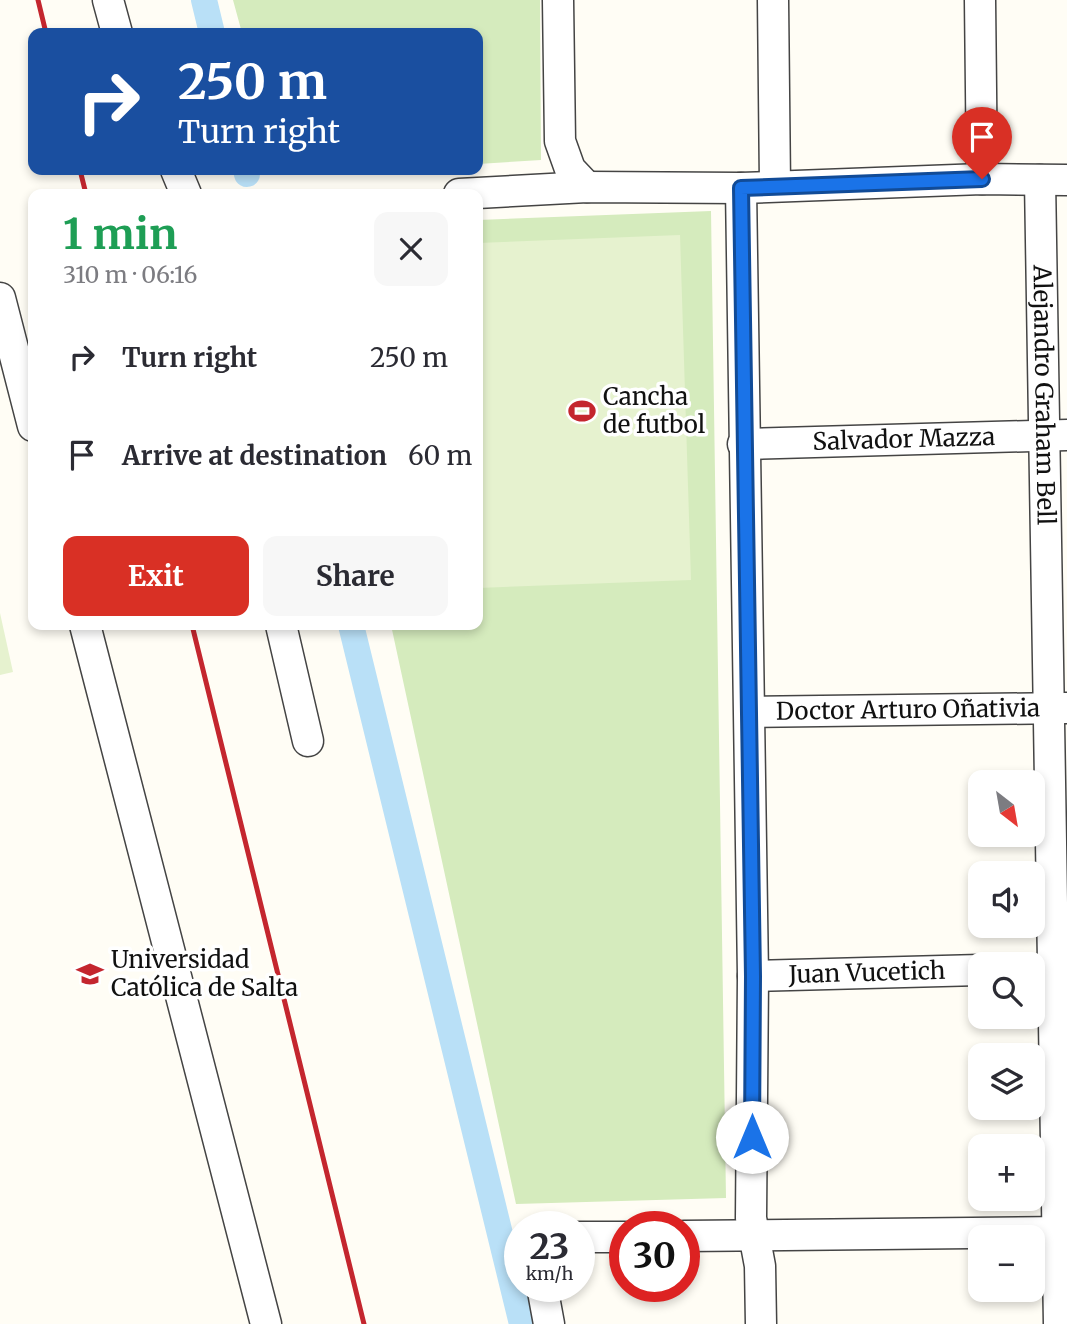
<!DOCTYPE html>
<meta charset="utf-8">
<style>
body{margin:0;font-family:Merriweather,serif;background:#f7f7f7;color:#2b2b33;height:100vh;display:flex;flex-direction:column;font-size:26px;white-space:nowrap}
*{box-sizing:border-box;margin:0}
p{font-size:23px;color:#7c7c81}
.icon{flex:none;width:38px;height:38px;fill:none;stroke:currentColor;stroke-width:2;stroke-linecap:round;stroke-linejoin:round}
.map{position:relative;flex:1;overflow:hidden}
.side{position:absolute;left:28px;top:189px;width:455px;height:441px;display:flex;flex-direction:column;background:#fff;border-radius:14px;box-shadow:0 4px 10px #0003}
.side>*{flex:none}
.banner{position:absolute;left:28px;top:28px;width:455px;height:147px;border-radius:14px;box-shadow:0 4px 10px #0003;background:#1a4fa0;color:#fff;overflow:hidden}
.needle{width:46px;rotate:149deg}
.controls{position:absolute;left:968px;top:770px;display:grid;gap:14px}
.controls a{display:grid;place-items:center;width:77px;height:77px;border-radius:14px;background:#fff;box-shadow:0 4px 10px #0003;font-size:35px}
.speed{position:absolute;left:504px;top:1211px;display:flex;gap:14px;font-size:35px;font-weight:700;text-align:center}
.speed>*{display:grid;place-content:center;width:91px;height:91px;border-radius:50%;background:#fff;box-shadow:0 4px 10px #0003;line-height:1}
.speed small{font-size:18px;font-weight:400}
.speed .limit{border:10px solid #d22;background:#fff;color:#111}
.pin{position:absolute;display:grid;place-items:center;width:60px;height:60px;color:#fff;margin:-72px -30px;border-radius:50% 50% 50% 0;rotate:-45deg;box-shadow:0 0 7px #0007}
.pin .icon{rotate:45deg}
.me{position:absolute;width:77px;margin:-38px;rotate:0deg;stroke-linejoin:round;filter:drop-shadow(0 0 5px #0008)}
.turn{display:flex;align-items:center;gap:24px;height:147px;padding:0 35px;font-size:32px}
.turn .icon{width:91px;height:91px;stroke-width:2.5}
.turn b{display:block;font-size:49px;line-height:60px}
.round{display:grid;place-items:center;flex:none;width:74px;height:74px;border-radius:14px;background:#f7f7f7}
.summary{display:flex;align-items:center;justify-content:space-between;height:119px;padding:0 35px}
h1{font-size:42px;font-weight:700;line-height:52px;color:#1e9e55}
.button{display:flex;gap:14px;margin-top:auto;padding:14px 35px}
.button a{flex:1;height:80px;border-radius:14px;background:#d93025;color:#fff;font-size:28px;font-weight:700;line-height:80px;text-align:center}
.button a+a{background:#f7f7f7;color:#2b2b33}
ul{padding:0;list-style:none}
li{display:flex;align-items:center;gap:21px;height:98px;padding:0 35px}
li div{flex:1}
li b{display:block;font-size:26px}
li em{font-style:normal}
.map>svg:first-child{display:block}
.green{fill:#d5ebbd}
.pitch{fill:#e6f2cf}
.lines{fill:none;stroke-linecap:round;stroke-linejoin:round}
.canal{stroke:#b9e0f7;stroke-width:26}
.minor-casing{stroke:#444;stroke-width:33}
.minor{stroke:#fff;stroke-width:30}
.rail{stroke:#c4262e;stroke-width:5}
.route-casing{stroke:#114b97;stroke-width:18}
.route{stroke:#1a73e8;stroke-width:12}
.labels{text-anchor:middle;stroke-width:7;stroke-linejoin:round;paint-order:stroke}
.street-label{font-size:24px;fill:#111;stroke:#fff}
.poi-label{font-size:24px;fill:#111;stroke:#fff;text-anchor:start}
</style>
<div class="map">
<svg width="1067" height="1324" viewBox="0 0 1067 1324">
<rect width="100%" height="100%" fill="#fffdf5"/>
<!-- green -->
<g class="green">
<path d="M233 0H540L541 160 478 164V33H242Z"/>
<path d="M711 211 726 1198 516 1204 391 625H478V220Z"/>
</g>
<!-- pitch -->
<g class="pitch">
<path d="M680 235 691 580 478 588V243Z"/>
<path d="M0 613 13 672 0 675Z"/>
</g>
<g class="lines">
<!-- canal -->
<g class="canal">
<path d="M204 0 212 33"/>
<path d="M246 170 247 174"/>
<path d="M351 625 522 1324"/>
</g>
<defs>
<g id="minor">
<path d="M108 0 117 33"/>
<path d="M558 0 560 141 570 169 587 187"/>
<path d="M773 0 775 185"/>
<path d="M980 0 982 179"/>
<path d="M176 170 186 194"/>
<path id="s1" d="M1040 180 1059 1324"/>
<path d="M741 188 753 976 751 1218 760 1266 761 1324"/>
<path d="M459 194 587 187 741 188 982 179 1067 180"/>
<path d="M0 298 33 426"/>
<path id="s2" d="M743 444 1067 435"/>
<path d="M85 625 266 1324"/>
<path d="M281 625 308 741"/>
<path id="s3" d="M750 712 1067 708"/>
<path id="s4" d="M753 976 980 970"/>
<path d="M684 1236 1067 1232"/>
<path d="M579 1237H625"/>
<path d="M542 1286 549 1324"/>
</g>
</defs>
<!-- minor casing -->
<use href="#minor" class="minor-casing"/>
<!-- minor -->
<use href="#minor" class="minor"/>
<!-- rail -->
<g class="rail">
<path d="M38 0 46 33"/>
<path d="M80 170 86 194"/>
<path d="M192 625 364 1324"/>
</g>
</g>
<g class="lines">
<defs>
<path id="route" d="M752 1137 753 976 741 188 982 179"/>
</defs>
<!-- route casing -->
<use href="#route" class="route-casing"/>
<!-- route -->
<use href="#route" class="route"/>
</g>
<!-- icons -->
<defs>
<symbol id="stadium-bare" viewBox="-9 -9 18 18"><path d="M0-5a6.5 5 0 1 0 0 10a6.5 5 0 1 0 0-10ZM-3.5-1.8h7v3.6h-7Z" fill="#c4262e" stroke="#fff" stroke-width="2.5" paint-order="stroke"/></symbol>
<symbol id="university-bare" viewBox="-9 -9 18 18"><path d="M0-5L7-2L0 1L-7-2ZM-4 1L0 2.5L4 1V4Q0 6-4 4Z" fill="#c4262e" stroke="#fff" stroke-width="2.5" paint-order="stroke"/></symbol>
</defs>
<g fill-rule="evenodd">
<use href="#stadium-bare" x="563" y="392" width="38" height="38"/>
<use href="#university-bare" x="71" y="955" width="38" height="38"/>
</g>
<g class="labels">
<!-- street labels -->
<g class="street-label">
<text dy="8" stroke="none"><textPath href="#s1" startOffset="215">Alejandro Graham Bell</textPath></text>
<text dy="8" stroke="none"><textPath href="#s2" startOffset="161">Salvador Mazza</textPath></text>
<text dy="8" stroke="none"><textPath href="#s3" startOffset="158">Doctor Arturo Oñativia</textPath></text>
<text dy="8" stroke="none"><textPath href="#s4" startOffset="114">Juan Vucetich</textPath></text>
</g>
<!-- poi labels -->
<g class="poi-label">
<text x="603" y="405">Cancha<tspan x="603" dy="28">de futbol</tspan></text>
<text x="111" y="968">Universidad<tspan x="111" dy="28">Católica de Salta</tspan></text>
</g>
</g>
</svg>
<div class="controls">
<a><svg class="needle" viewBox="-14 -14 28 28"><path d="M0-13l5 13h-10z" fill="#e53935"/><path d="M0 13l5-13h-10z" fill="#7c7c81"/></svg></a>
<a><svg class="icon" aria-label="sound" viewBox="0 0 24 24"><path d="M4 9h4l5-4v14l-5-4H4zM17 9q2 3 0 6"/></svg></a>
<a><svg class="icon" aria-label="search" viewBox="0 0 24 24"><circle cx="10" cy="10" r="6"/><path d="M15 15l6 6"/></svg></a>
<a><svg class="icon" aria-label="layers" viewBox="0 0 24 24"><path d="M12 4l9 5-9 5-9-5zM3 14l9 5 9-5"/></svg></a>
<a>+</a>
<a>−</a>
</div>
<div class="speed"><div>23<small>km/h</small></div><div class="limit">30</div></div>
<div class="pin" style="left:982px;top:179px;background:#d93025"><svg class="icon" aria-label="arrive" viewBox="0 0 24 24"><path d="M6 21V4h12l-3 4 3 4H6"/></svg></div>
<svg class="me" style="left:752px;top:1137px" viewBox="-20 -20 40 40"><circle r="19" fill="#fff"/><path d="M0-13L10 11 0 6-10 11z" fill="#1a73e8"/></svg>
<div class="banner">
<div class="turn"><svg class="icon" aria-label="right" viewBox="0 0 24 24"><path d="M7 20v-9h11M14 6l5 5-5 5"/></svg><div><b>250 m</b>Turn right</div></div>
</div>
<section class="side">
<div class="summary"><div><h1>1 min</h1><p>310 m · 06:16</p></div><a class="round"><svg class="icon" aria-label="close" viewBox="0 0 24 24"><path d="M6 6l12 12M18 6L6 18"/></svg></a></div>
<ul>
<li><svg class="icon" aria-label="right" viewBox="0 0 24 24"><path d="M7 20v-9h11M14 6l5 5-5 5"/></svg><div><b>Turn right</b></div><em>250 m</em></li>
<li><svg class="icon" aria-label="arrive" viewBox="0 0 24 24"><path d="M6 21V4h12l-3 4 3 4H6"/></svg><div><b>Arrive at destination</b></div><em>60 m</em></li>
</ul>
<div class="button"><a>Exit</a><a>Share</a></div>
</section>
</div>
